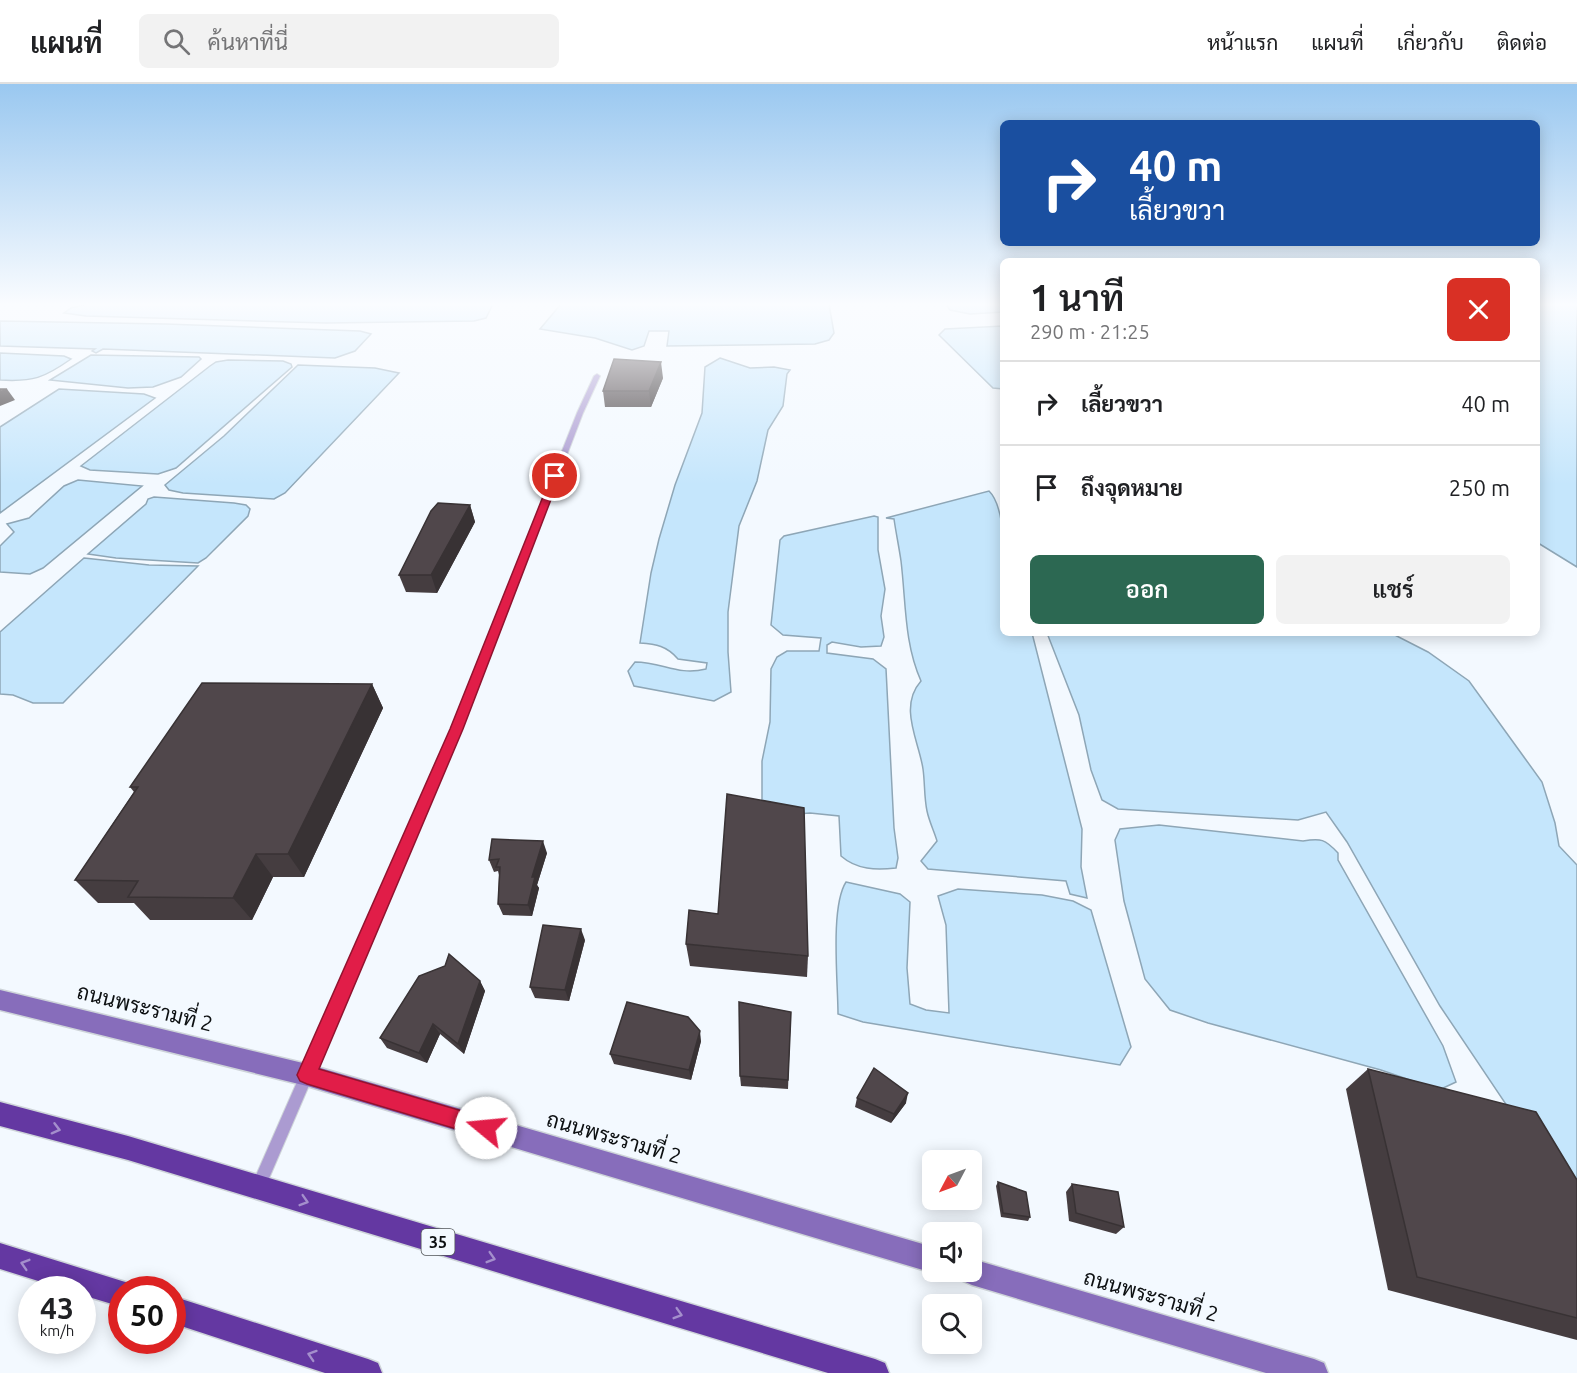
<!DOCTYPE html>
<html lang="th">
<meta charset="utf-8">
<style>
body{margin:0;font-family:Ubuntu,Sarabun,sans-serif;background:#f2f2f2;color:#202124;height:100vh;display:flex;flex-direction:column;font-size:22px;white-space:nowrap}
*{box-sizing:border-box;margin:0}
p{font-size:20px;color:#757577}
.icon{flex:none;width:33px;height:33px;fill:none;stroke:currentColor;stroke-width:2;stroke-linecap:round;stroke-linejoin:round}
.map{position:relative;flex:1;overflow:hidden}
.side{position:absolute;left:1000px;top:174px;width:540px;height:378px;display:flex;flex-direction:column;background:#fff;border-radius:9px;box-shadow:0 3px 15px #0003}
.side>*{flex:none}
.guide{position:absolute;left:1000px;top:36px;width:540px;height:126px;border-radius:9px;box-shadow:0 3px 15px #0003;background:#1a4fa0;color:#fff;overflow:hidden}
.needle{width:39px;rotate:229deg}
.fabs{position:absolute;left:922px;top:1066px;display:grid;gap:12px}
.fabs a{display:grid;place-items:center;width:60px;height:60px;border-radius:9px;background:#fff;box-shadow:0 3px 15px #0003;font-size:30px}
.speed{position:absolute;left:18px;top:1192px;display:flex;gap:12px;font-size:30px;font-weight:700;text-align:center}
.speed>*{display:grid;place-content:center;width:78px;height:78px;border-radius:50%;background:#fff;box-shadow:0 3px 15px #0003;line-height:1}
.speed small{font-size:15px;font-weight:400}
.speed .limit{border:9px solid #d22;background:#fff;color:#111}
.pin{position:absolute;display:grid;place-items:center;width:51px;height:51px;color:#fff;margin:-26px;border:3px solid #fff;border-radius:50%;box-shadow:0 2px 6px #0007}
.me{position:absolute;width:66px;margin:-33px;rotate:287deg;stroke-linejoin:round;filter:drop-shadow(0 0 4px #0008)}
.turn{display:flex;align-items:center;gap:21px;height:126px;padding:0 30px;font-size:27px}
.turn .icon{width:78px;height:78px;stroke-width:2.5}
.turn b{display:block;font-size:42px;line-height:51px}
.round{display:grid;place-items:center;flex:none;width:63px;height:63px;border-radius:9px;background:#f2f2f2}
.overview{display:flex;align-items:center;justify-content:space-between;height:102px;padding:0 30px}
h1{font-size:36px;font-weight:600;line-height:45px}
.button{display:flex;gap:12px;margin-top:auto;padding:12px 30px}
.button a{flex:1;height:69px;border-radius:9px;background:#2c6852;color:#fff;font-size:24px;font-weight:600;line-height:69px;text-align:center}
.button a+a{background:#f2f2f2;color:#202124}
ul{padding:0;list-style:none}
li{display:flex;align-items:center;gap:18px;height:84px;padding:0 30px;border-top:2px solid #e0e0e0}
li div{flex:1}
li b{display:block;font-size:22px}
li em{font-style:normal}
header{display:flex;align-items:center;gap:36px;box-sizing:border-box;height:84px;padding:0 30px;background:#fff;border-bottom:2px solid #e0e0e0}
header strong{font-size:28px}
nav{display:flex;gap:33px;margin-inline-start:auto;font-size:21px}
.search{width:420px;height:54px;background:#f2f2f2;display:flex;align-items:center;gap:15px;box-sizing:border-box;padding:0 21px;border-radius:9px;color:#757577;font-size:22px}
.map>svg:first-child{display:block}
.water{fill:#c5e6fc;stroke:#8ea6b6;stroke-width:1.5}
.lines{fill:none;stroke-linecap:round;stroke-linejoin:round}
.service-casing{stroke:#ced4d9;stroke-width:2}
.secondary-casing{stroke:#ced4d9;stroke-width:3}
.trunk-casing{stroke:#ced4d9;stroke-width:3}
.service{fill:#ab9bd1;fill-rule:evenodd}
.secondary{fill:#876dbb;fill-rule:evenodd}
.trunk{fill:#6438a2;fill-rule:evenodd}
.wall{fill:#453d40}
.shaded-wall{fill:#383234}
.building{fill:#50474b;stroke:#383234;stroke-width:1.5}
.oneway{stroke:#a48fcc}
.route{fill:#e11d48;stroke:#92132f;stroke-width:1.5}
.labels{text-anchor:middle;stroke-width:6;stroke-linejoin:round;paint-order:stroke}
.shield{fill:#f3f9ff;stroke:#525659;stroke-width:1.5}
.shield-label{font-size:16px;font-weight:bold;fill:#0d1012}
.near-street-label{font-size:21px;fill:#0d1012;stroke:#f3f9ff}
</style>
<header>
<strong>แผนที่</strong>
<div class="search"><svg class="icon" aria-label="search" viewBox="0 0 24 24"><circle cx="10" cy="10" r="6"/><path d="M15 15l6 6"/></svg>ค้นหาที่นี่</div>
<nav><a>หน้าแรก</a><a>แผนที่</a><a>เกี่ยวกับ</a><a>ติดต่อ</a></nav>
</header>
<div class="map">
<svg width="1577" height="1289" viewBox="0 0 1577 1289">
<rect width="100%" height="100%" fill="#f3f9ff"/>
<!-- water -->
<g class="water">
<path d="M88 220H493L486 234 474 237 326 239 86 232 64 229 71 224Z"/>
<path d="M561 220H829L834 249 829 256 815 260 667 262 669 247H649L644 262 632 266 595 254 540 245Z"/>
<path d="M946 220H1003V228L970 230 950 226Z"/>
<path d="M1538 220H1577V483L1538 459Z"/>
<path d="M0 237 166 240 360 247 371 250 355 267 335 274 103 265 96 269 92 267 95 265 0 262Z"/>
<path d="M1003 242V305L993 304 939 251 945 245Z"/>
<path d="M0 269 64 272 71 275C44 294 33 298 0 296Z"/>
<path d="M91 271 199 273 201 275 181 293 153 303 128 304 50 296Z"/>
<path d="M720 274 750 284 774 283 790 286 787 290 783 322 768 346 757 397 739 442 728 528V568L731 608 714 617 634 602 628 587 635 578C663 578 677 592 706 585L707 579 678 575C667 562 656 560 640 559L651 489 659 455 675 401 702 329 705 283Z"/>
<path d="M228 276 283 277 291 280 292 283 176 384 158 390 90 386 81 382 210 282 216 278Z"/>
<path d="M298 281 375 284 399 289 285 409 274 415 183 409 169 406 165 401 224 352Z"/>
<path d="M59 305 144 310 155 314 0 429V343Z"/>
<path d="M78 396 142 402 43 484 30 490 0 488V462L14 448 7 440 29 434 64 402Z"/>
<path d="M989 407C1011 428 1004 517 1004 549H1032L1082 745 1081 783 1087 814 1070 810 1066 797 928 785 921 777 937 757C934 747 929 737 927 727 924 713 925 699 923 685 919 657 898 623 921 597 904 559 906 518 901 477 899 463 896 449 894 435L886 434Z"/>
<path d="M154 413 234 419 246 421 250 425 248 432 206 474 198 479 116 474 88 470 146 420 148 415Z"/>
<path d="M874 432 878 433V466L885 505 881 532 884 553 881 562 861 563 832 558 827 561V569L873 575 886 585 894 744 898 774 896 784C876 786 857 786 841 772L839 732 810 729 785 731 762 719V677L770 638 771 585 777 573 787 567H819L821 554 783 551 771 541 780 456 784 452Z"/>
<path d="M84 474 149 481 198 482 63 619H33L13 611 0 610V548Z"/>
<path d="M1047 549H1391L1428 568 1469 597 1542 698 1555 739 1559 762 1577 781V1126L1440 922 1347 758 1326 728 1298 736 1118 725 1102 716 1091 686 1079 631Z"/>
<path d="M1159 741 1303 757C1321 754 1325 755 1338 769V776L1443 962 1456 998 1439 1006 1381 986 1208 939 1170 926 1145 895 1124 817 1115 756 1120 745Z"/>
<path d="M846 798 900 810 910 818 907 884 910 920 926 926 949 929 946 841 938 812 958 805 1042 811 1073 817 1091 826 1131 963 1120 981 863 938 838 930C838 898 830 823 846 798Z"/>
</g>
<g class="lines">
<defs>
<path id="service" d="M597 290 600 292 583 329 462 645 264 1106 259 1108 254 1106 252 1101 254 1096 452 645 577 329 594 292Z"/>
<g id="secondary">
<path d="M0 906 307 980 933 1163V1188H936L933 1189 307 1002 0 926Z"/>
<path d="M972 1175 1314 1275 1324 1279 1328 1289H1266L972 1201 963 1197 959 1188H972Z"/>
</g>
<g id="trunk">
<path d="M0 1018 128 1052 875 1275 885 1279 889 1289H828L128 1076 0 1042Z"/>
<path d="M0 1159 122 1197 132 1200 134 1206H122V1223L82 1211V1206H67L0 1185Z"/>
<path d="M172 1212 368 1275 378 1279 382 1289H325L172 1239Z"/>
</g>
</defs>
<!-- service casing -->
<use href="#service" class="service-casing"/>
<!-- secondary casing -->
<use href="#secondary" class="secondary-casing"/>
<!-- trunk casing -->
<use href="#trunk" class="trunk-casing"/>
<!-- service -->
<use href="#service" class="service"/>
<!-- secondary -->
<use href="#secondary" class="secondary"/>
<!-- trunk -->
<use href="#trunk" class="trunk"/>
</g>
<!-- wall -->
<g class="wall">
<path d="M663 294 651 323H605L603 307Z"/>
<path d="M470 421 475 438 437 509 406 508 399 491Z"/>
<path d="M372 600 383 624 304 793H273L252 836H150L134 819H98L75 796 134 708 130 703Z"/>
<path d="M547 769 537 801 539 804 532 832 503 831 498 820 499 791 498 787 494 788 489 776Z"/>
<path d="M585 856 569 917 535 914 530 903Z"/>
<path d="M686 860 808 872 807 893 690 882Z"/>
<path d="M480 897 485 907 464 970 440 950 427 979 387 964 380 954Z"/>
<path d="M791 928 788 1005 741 1002 740 992Z"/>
<path d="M701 957 691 996 614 980 610 970Z"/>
<path d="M1368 985 1577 1096V1256L1388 1206 1346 1005Z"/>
<path d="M857 1014 906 1019 891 1039 855 1023Z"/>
<path d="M998 1098 1030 1133 1028 1137 1001 1133 996 1102Z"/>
<path d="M1072 1100 1124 1143 1116 1150 1069 1137 1066 1108Z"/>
</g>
<!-- shaded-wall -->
<g class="shaded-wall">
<path d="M661 278 663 294 651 323 649 307Z"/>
<path d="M7 305 15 316 0 322V308Z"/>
<path d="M470 421 475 438 437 509 431 491Z"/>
<path d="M372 600 383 624 304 793 288 770Z"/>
<path d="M543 757 547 769 537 801 539 804 532 832 528 821 532 793Z"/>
<path d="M256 770 273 793 252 836 233 814Z"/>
<path d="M581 845 585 856 569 917 565 906Z"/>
<path d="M480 897 485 907 464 970 458 960Z"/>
<path d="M433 940 440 950 427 979 419 969Z"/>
<path d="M700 947 701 957 691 996 689 986Z"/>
<path d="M908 1009 906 1019 891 1039 894 1030Z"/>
</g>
<!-- building -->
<g class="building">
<path d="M614 275 661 278 649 307H603Z"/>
<path d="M0 305H7L0 308Z"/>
<path d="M438 419 470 421 431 491H399L431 427Z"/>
<path d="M202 599 372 600 288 770H256L233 814 128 813 138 797 75 796 138 703H130Z"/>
<path d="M727 710 804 724 808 872 686 860 689 826 718 830Z"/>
<path d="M492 755 543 757 532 793H535L528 821 498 820 500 783H496L499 775 489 776Z"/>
<path d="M543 841 581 845 565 906 530 903Z"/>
<path d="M449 870 480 897 458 960 433 940 419 969 380 954 419 892 445 882Z"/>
<path d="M627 918 688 933 700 947 689 986 610 970Z"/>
<path d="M739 918 791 928 788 996 740 992Z"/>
<path d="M874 984 908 1009 894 1030 857 1014Z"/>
<path d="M1368 985 1536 1028 1577 1096V1234L1417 1193Z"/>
<path d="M998 1098 1026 1108 1030 1133 1003 1129Z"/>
<path d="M1072 1100 1118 1108 1124 1143 1076 1129Z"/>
</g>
<!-- one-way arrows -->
<defs><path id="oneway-chevron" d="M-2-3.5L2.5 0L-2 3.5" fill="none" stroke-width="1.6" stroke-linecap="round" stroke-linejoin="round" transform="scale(1.5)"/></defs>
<g class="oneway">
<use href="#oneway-chevron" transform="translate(56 1045) rotate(15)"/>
<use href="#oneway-chevron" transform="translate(304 1117) rotate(17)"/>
<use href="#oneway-chevron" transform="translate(491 1174) rotate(17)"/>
<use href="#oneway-chevron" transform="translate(25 1180) rotate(-163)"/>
<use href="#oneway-chevron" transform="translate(678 1230) rotate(17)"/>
<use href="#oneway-chevron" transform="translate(312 1271) rotate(-162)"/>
</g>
<!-- sky -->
<linearGradient id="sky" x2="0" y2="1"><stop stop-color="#9ac8f0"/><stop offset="0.55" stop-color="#fafcff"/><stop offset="1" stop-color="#fafcff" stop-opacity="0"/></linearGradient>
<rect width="1577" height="401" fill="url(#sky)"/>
<!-- route -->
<path class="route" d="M552 390 560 392 463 645 319 985 486 1034 493 1037 496 1044 493 1051 486 1054 307 1000 300 997 297 991 450 645Z"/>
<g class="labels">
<!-- shield labels -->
<rect class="shield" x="421.5" y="1145" width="33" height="26" rx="4.5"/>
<g class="shield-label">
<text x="438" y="1164">35</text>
</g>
<!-- near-street labels -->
<g class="near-street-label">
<text transform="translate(145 924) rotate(14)" y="7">ถนนพระรามที่ 2</text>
<text transform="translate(614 1054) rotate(16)" y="7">ถนนพระรามที่ 2</text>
<text transform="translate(1151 1212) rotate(16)" y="7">ถนนพระรามที่ 2</text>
</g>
</g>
</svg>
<div class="fabs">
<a><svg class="needle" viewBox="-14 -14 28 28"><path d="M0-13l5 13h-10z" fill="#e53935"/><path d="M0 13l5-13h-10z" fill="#757577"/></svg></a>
<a><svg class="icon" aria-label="sound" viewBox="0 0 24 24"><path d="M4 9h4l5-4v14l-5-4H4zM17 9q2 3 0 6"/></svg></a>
<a><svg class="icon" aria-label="search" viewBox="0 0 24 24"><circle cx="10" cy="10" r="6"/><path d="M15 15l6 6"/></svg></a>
</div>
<div class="speed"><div>43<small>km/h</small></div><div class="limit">50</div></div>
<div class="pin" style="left:555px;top:392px;background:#d93025"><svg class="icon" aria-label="arrive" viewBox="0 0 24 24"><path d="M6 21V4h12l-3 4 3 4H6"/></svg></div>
<svg class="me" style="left:486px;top:1044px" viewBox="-20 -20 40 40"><circle r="19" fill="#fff"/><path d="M0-13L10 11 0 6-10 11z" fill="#e11d48"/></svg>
<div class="guide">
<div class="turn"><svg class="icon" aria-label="right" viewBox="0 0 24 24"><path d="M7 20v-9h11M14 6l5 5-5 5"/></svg><div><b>40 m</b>เลี้ยวขวา</div></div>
</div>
<section class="side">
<div class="overview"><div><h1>1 นาที</h1><p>290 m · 21:25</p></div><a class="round" style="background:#d93025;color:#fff"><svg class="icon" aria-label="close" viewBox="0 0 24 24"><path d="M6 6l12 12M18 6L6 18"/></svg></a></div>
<ul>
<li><svg class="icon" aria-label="right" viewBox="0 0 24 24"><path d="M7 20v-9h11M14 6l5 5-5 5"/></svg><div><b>เลี้ยวขวา</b></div><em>40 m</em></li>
<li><svg class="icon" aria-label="arrive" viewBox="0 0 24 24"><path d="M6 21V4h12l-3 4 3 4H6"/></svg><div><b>ถึงจุดหมาย</b></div><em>250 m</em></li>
</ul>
<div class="button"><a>ออก</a><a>แชร์</a></div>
</section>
</div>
